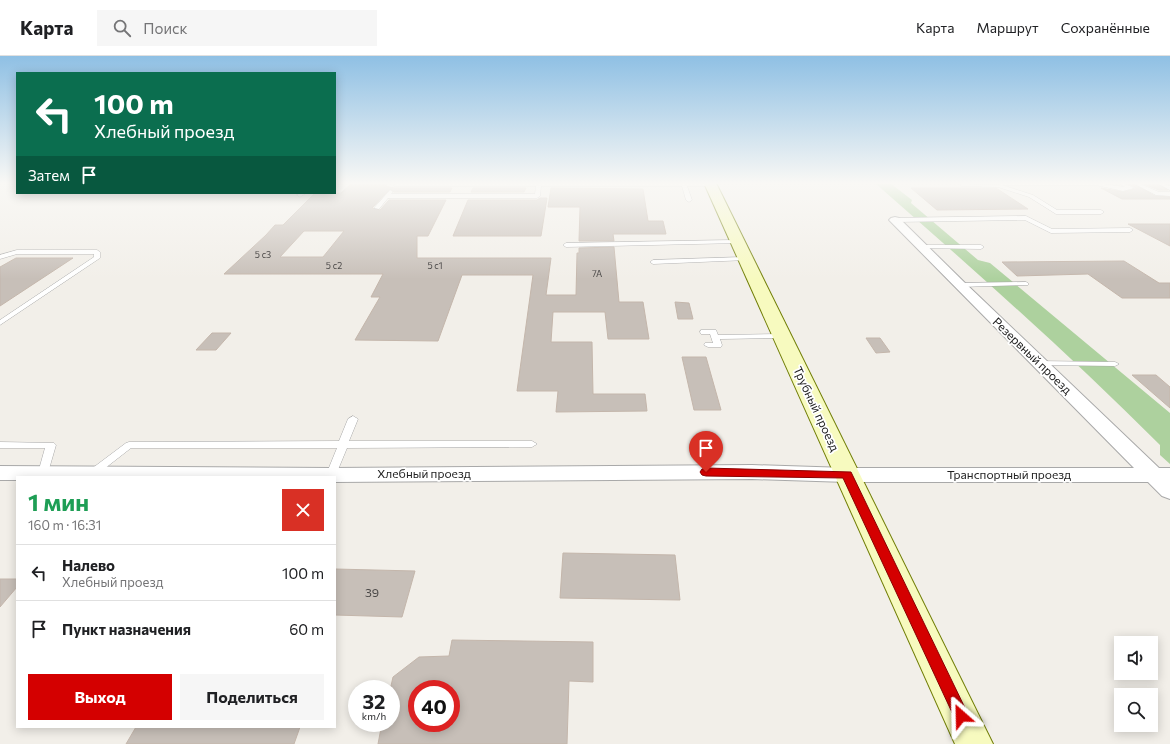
<!DOCTYPE html>
<html lang="ru">
<meta charset="utf-8">
<style>
body{margin:0;font-family:Commissioner,sans-serif;background:#f6f6f6;color:#202124;height:100vh;display:flex;flex-direction:column;font-size:15px;white-space:nowrap}
*{box-sizing:border-box;margin:0}
p{font-size:13px;color:#757577}
.icon{flex:none;width:22px;height:22px;fill:none;stroke:currentColor;stroke-width:2;stroke-linecap:round;stroke-linejoin:round}
.map{position:relative;flex:1;overflow:hidden}
.panel{position:absolute;left:16px;top:420px;width:320px;height:252px;display:flex;flex-direction:column;background:#fff;border-radius:0px;box-shadow:0 2px 10px #0003}
.panel>*{flex:none}
.top-card{position:absolute;left:16px;top:16px;width:320px;height:122px;border-radius:0px;box-shadow:0 2px 10px #0003;background:#0b6e4f;color:#fff;overflow:hidden}
.tools{position:absolute;left:1114px;top:580px;display:grid;gap:8px}
.tools a{display:grid;place-items:center;width:44px;height:44px;border-radius:0px;background:#fff;box-shadow:0 2px 10px #0003;font-size:20px}
.speed{position:absolute;left:348px;top:624px;display:flex;gap:8px;font-size:20px;font-weight:700;text-align:center}
.speed>*{display:grid;place-content:center;width:52px;height:52px;border-radius:50%;background:#fff;box-shadow:0 2px 10px #0003;line-height:1}
.speed small{font-size:10px;font-weight:400}
.speed .limit{border:6px solid #d22;background:#fff;color:#111}
.pin{position:absolute;display:grid;place-items:center;width:34px;height:34px;color:#fff;margin:-41px -17px;border-radius:50% 50% 50% 0;rotate:-45deg;box-shadow:0 0 4px #0007}
.pin .icon{rotate:45deg}
.me{position:absolute;width:44px;margin:-22px;rotate:335deg;stroke-linejoin:round;filter:drop-shadow(0 0 3px #0008)}
.turn{display:flex;align-items:center;gap:14px;height:84px;padding:0 12px;font-size:18px}
.turn .icon{width:52px;height:52px;stroke-width:2.5}
.turn b{display:block;font-size:28px;line-height:34px}
.then{display:flex;align-items:center;height:38px;padding:0 12px;background:#0003;gap:8px;font-size:15px}
.round{display:grid;place-items:center;flex:none;width:42px;height:42px;border-radius:0px;background:#f6f6f6}
.headline{display:flex;align-items:center;justify-content:space-between;height:68px;padding:0 12px}
h1{font-size:24px;font-weight:700;line-height:30px;color:#1e9e55}
.action{display:flex;gap:8px;margin-top:auto;padding:8px 12px}
.action a{flex:1;height:46px;border-radius:0px;background:#d40000;color:#fff;font-size:16px;font-weight:700;line-height:46px;text-align:center}
.action a+a{background:#f6f6f6;color:#202124}
ul{padding:0;list-style:none}
li{display:flex;align-items:center;gap:12px;height:56px;padding:0 12px;border-top:1px solid #e0e0e0}
li div{flex:1}
li b{display:block;font-size:15px}
li em{font-style:normal}
header{display:flex;align-items:center;gap:24px;box-sizing:border-box;height:56px;padding:0 20px;background:#fff;border-bottom:1px solid #e0e0e0}
header strong{font-size:19px}
nav{display:flex;gap:22px;margin-inline-start:auto;font-size:14px}
.search{width:280px;height:36px;background:#f6f6f6;display:flex;align-items:center;gap:10px;box-sizing:border-box;padding:0 14px;border-radius:0px;color:#757577;font-size:15px}
.map>svg:first-child{display:block}
.forest{fill:#add19e}
.building{fill:#c7bfb8;stroke:#c4b6ab;fill-rule:evenodd}
.lines{fill:none;stroke-linecap:round;stroke-linejoin:round}
.lane-casing{stroke:#a9a9a9;stroke-width:1}
.street-casing{stroke:#a9a9a9;stroke-width:2}
.secondary-casing{stroke:#707d05;stroke-width:2}
.lane{fill:#fff;fill-rule:evenodd}
.street{fill:#fff;fill-rule:evenodd}
.secondary{fill:#f7fabf;fill-rule:evenodd}
.route{fill:#d40000;stroke:#8a0000}
.labels{text-anchor:middle;stroke-width:3.5;stroke-linejoin:round;paint-order:stroke}
.far-number-label{font-size:9px;fill:#4b4948}
.street-label{font-size:12px;fill:#222;stroke:#fff}
.near-number-label{font-size:12px;fill:#4b4948}
</style>
<header>
<strong>Карта</strong>
<div class="search"><svg class="icon" aria-label="search" viewBox="0 0 24 24"><circle cx="10" cy="10" r="6"/><path d="M15 15l6 6"/></svg>Поиск</div>
<nav><a>Карта</a><a>Маршрут</a><a>Сохранённые</a></nav>
</header>
<div class="map">
<svg width="1170" height="688" viewBox="0 0 1170 688">
<rect width="100%" height="100%" fill="#f2efe9"/>
<!-- forest -->
<path class="forest" d="M875 127H890L912 144 911 147 978 204 990 207 1170 357V408L1160 399V389C1069 298 972 212 875 127Z"/>
<!-- building -->
<g class="building">
<path d="M352 127H389L385 130 394 132H452L450 136H394L390 133 372 152 380 154 389 144H446L428 180H417V202H551L546 239H576L577 197H579V192L614 191 619 246H643L649 283H608L605 256H553L551 286H592L593 338H645L647 355 556 356 558 335H517L533 219H462L438 285 355 284 380 241H371L383 218H224L266 179 275 169H283L315 137H341ZM304 175H344L323 201H280Z"/>
<path d="M1126 127H1132L1155 140 1170 141V143H1122L1101 132 1123 136 1135 133V131Z"/>
<path d="M1141 127H1156L1168 134H1159Z"/>
<path d="M473 132H526L524 136H471Z"/>
<path d="M551 132 643 133 648 165H663L666 178H613L614 185H579L580 151H548Z"/>
<path d="M911 132H996L1028 153 937 154Z"/>
<path d="M540 142H547L541 180H453L468 144H537Z"/>
<path d="M1128 168H1170V190Z"/>
<path d="M16 202H73L0 250V211Z"/>
<path d="M1124 205 1159 227H1170V242H1122L1088 218 1017 220 1002 206Z"/>
<path d="M675 246 689 247 693 263H678Z"/>
<path d="M212 277H231L216 294H196Z"/>
<path d="M866 282H880L890 296 876 297Z"/>
<path d="M682 301H706L721 354H694Z"/>
<path d="M1132 319H1156L1170 331V352Z"/>
<path d="M563 497 675 499 680 544 560 542Z"/>
<path d="M335 513 415 515 402 561 335 559Z"/>
<path d="M0 523H17V531L0 551Z"/>
<path d="M452 584 593 586V626L569 625 567 688H378L382 667H391V630L393 621 419 601 449 600ZM417 633H451V667H417Z"/>
<path d="M136 671H300L294 688H126Z"/>
</g>
<g class="lines">
<defs>
<g id="lane">
<path d="M681 127 711 128 713 129 711 130H687L692 144 689 146 686 144 682 130H541L540 140 537 142H388L379 153 374 152 390 134 393 136 391 138H535L536 130H394V129L396 128Z"/>
<path d="M999 127H1097L1125 131 1118 127H1123L1134 132 1123 135 1096 129H1002L1033 139 1057 154H1101L1104 156 1101 158H1056L1029 141 998 131 962 130 960 129 962 128 999 129Z"/>
<path d="M1133 127H1138L1159 136H1170V140L1156 139Z"/>
<path d="M1157 127H1162L1170 130V134Z"/>
<path d="M300 137H306L300 141 297 139Z"/>
<path d="M1026 160 1052 173 1130 172 1133 174 1130 176 1051 177 1025 164 895 166 892 164 895 162Z"/>
<path d="M737 184 740 186 739 187 566 191 563 189 566 187Z"/>
<path d="M921 189H981L984 191 981 193 919 192V190Z"/>
<path d="M17 194H97L100 196V202L0 269V264L94 201V198H17L0 203V199Z"/>
<path d="M745 201 747 202V204L653 208 650 206 653 204Z"/>
<path d="M1026 226 1028 227V229L959 231 956 229 959 227Z"/>
<path d="M701 274H716L718 279 781 278 785 280 781 282 720 283 722 289 721 291H708L704 289 705 287H713L710 278H701L700 276Z"/>
<path d="M1036 305 1115 306 1119 308 1115 310 1039 309 1035 307Z"/>
<path d="M353 360 358 363 349 385H532L537 388 532 391 347 392 335 421H327L326 419 337 392H131L95 420H87L86 417 126 387 129 386 339 385 348 363Z"/>
<path d="M0 386 54 387 56 389 47 420H39L38 417 45 392H0Z"/>
</g>
<path id="street" d="M895 161 899 162 964 226 1159 412H1170V443L1162 440 1148 426H847L752 423 335 426V421H17V424H0V410L331 412 752 409 847 412H1134L891 166 889 164 891 162Z"/>
<path id="secondary" d="M704 127H716L993 688H955Z"/>
</defs>
<!-- lane casing -->
<use href="#lane" class="lane-casing"/>
<!-- street casing -->
<use href="#street" class="street-casing"/>
<!-- secondary casing -->
<use href="#secondary" class="secondary-casing"/>
<!-- lane -->
<use href="#lane" class="lane"/>
<!-- street -->
<use href="#street" class="street"/>
<!-- secondary -->
<use href="#secondary" class="secondary"/>
</g>
<!-- sky -->
<linearGradient id="sky" x2="0" y2="1"><stop stop-color="#8fc0e4"/><stop offset="0.57" stop-color="#f9f8f5"/><stop offset="1" stop-color="#f9f8f5" stop-opacity="0"/></linearGradient>
<rect width="1170" height="223" fill="url(#sky)"/>
<!-- route -->
<path class="route" d="M706 412 851 416 966 654 968 660 966 665 961 667 956 665 843 422 706 420 702 419 700 416 702 413Z"/>
<g class="labels">
<!-- far-number labels -->
<g class="far-number-label">
<text x="263" y="202">5 с3</text>
<text x="334" y="213">5 с2</text>
<text x="435" y="213">5 с1</text>
<text x="597" y="221">7А</text>
</g>
<!-- street labels -->
<g class="street-label">
<text transform="translate(1032 300) rotate(44)" y="4">Резервный проезд</text>
<text transform="translate(816 353) rotate(65)" y="4">Трубный проезд</text>
<text x="424" y="422">Хлебный проезд</text>
<text x="1009" y="423">Транспортный проезд</text>
</g>
<!-- near-number labels -->
<g class="near-number-label">
<text x="372" y="541">39</text>
</g>
</g>
</svg>
<div class="tools">
<a><svg class="icon" aria-label="sound" viewBox="0 0 24 24"><path d="M4 9h4l5-4v14l-5-4H4zM17 9q2 3 0 6"/></svg></a>
<a><svg class="icon" aria-label="search" viewBox="0 0 24 24"><circle cx="10" cy="10" r="6"/><path d="M15 15l6 6"/></svg></a>
</div>
<div class="speed"><div>32<small>km/h</small></div><div class="limit">40</div></div>
<div class="pin" style="left:706px;top:416px;background:#d93025"><svg class="icon" aria-label="arrive" viewBox="0 0 24 24"><path d="M6 21V4h12l-3 4 3 4H6"/></svg></div>
<svg class="me" style="left:961px;top:660px" viewBox="-20 -20 40 40"><path d="M0-17L14 15 0 8-14 15z" fill="#d40000" stroke="#fff" stroke-width="4"/></svg>
<div class="top-card">
<div class="turn"><svg class="icon" aria-label="left" viewBox="0 0 24 24"><path d="M17 20v-9H6M10 6l-5 5 5 5"/></svg><div><b>100 m</b>Хлебный проезд</div></div>
<div class="then">Затем<svg class="icon" aria-label="arrive" viewBox="0 0 24 24"><path d="M6 21V4h12l-3 4 3 4H6"/></svg></div>
</div>
<section class="panel">
<div class="headline"><div><h1>1 мин</h1><p>160 m · 16:31</p></div><a class="round" style="background:#d93025;color:#fff"><svg class="icon" aria-label="close" viewBox="0 0 24 24"><path d="M6 6l12 12M18 6L6 18"/></svg></a></div>
<ul>
<li><svg class="icon" aria-label="left" viewBox="0 0 24 24"><path d="M17 20v-9H6M10 6l-5 5 5 5"/></svg><div><b>Налево</b><p>Хлебный проезд</p></div><em>100 m</em></li>
<li><svg class="icon" aria-label="arrive" viewBox="0 0 24 24"><path d="M6 21V4h12l-3 4 3 4H6"/></svg><div><b>Пункт назначения</b></div><em>60 m</em></li>
</ul>
<div class="action"><a>Выход</a><a>Поделиться</a></div>
</section>
</div>
